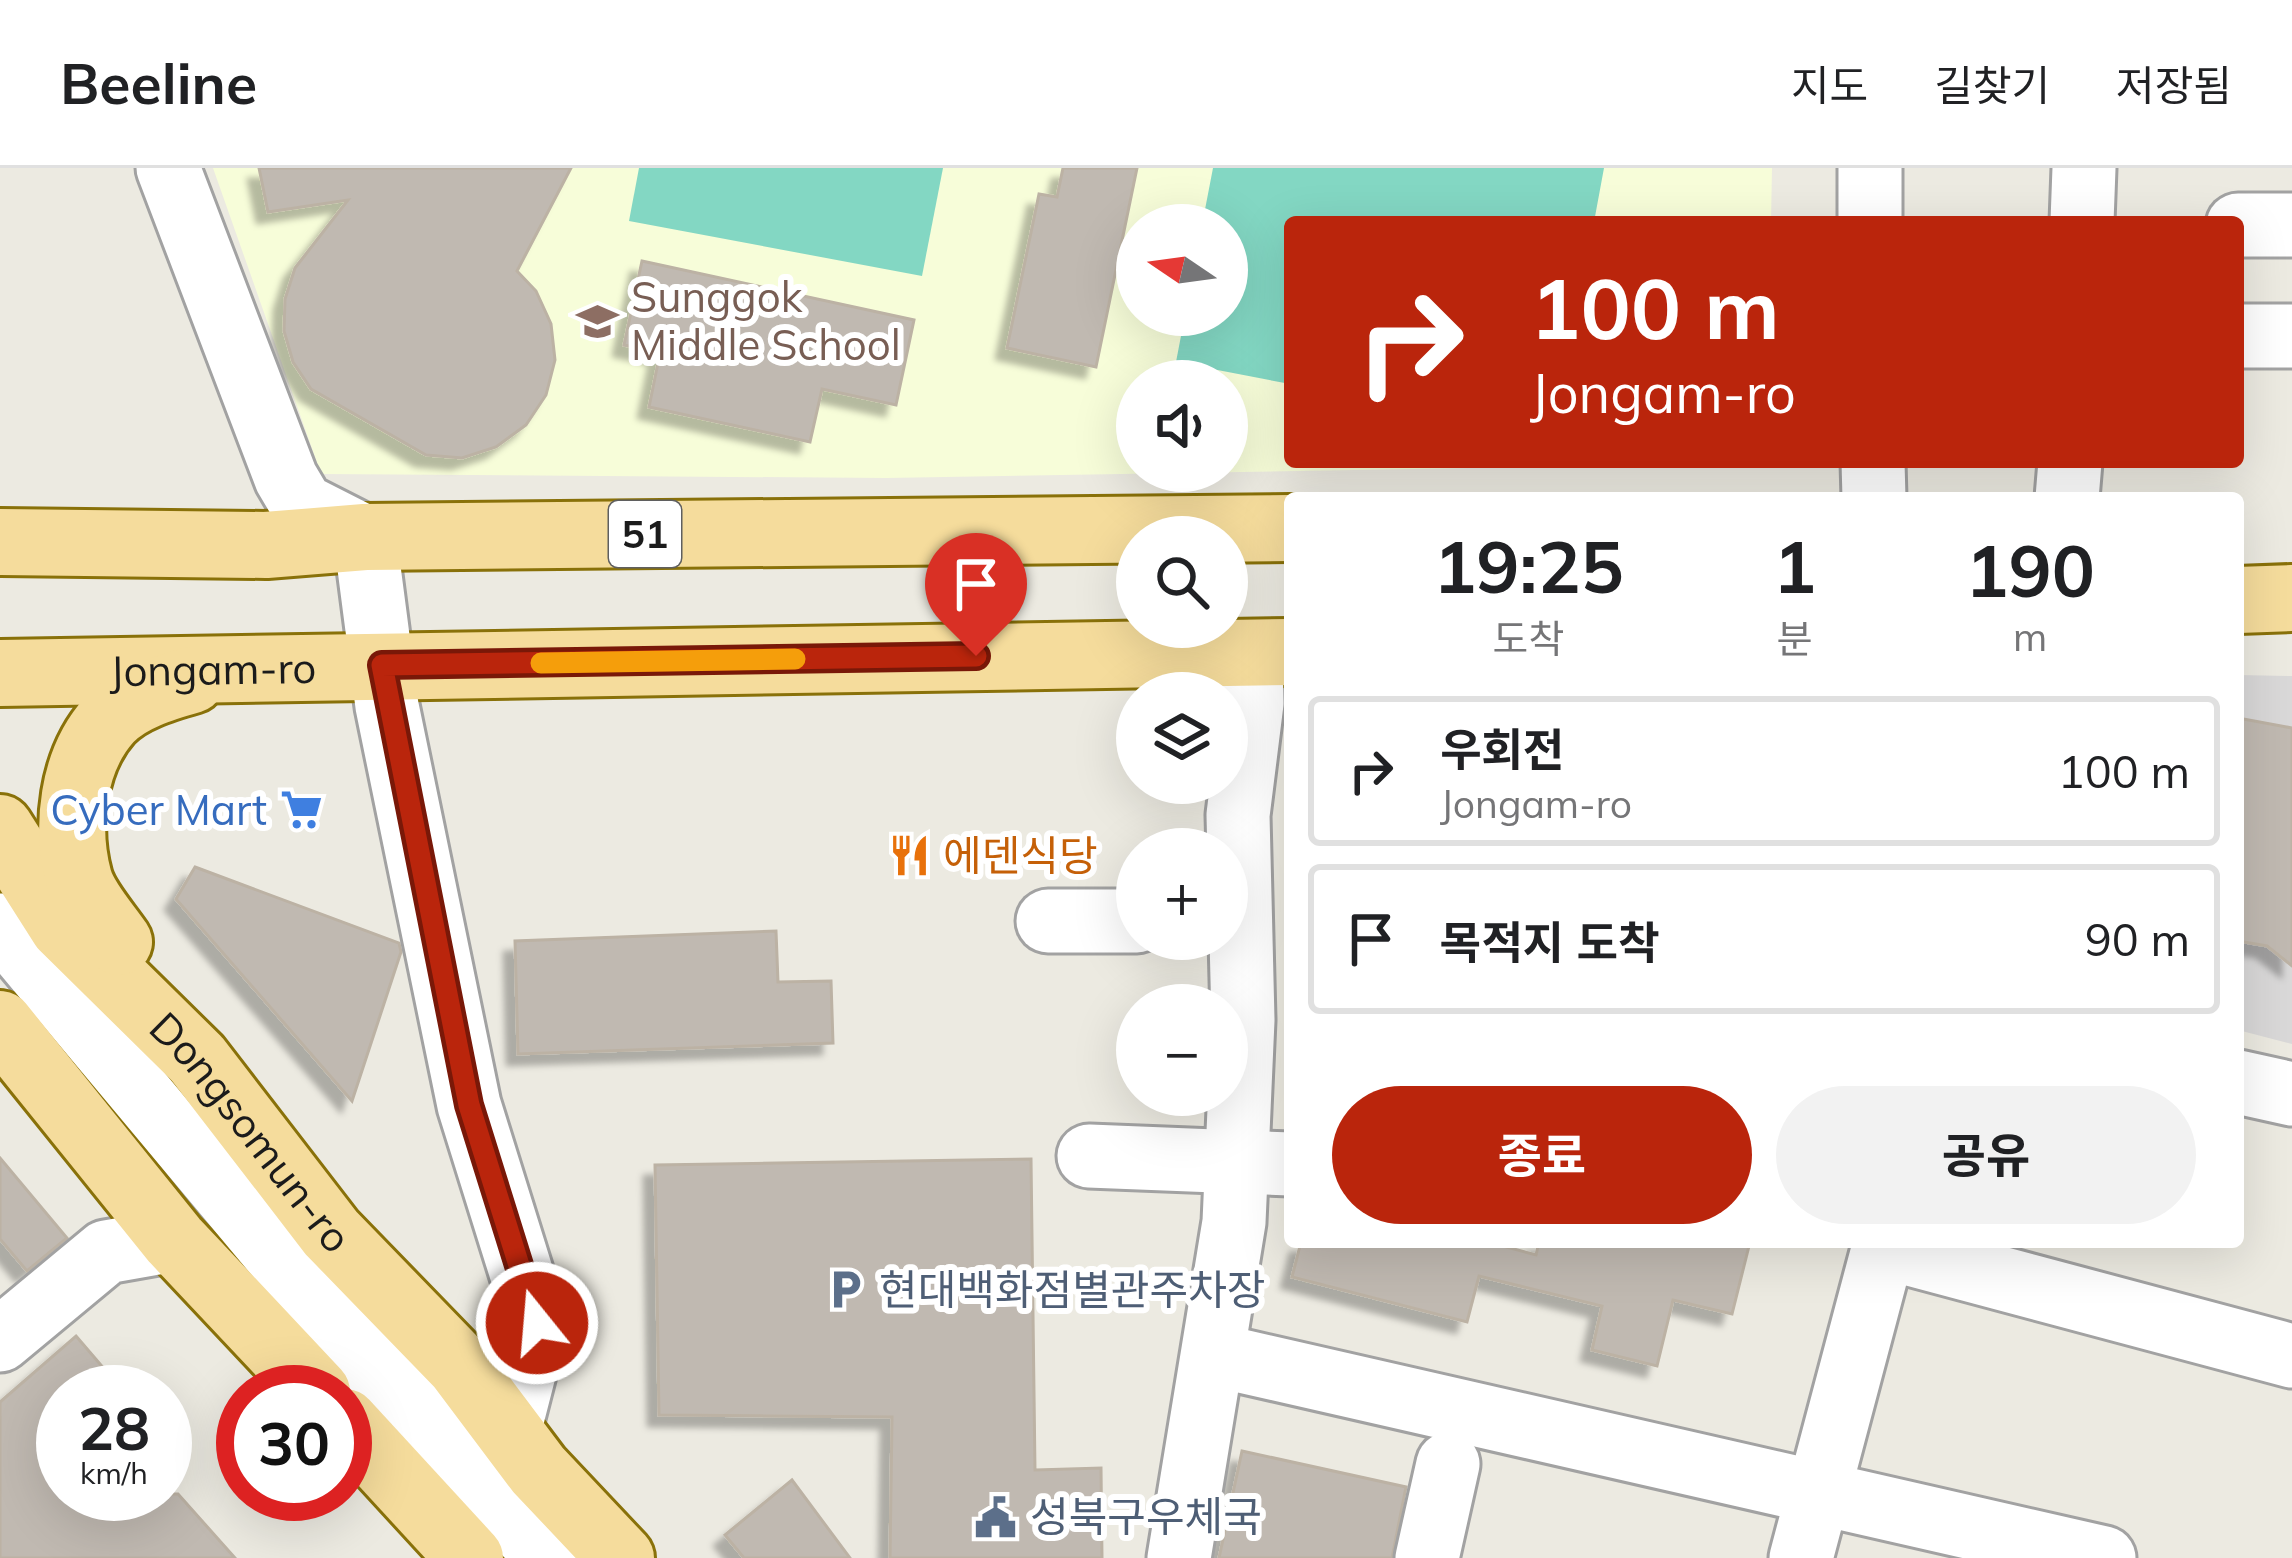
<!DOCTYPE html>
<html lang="ko">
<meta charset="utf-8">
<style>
body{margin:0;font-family:Mulish,"Noto Sans KR",sans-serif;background:#f2f2f2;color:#202124;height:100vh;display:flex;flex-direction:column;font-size:45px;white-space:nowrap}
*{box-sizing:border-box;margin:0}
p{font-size:39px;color:#757577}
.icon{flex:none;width:66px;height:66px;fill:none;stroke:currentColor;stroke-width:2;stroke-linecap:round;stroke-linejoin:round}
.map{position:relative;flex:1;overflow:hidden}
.details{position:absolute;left:1284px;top:324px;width:960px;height:756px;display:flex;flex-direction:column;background:#fff;border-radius:12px;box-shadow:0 12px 48px #0002}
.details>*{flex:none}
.banner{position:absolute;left:1284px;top:48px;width:960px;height:252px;border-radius:12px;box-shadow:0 12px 48px #0002;background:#ba250c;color:#fff;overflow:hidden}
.needle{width:78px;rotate:283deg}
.controls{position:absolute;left:1116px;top:36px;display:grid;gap:24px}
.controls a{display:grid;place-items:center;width:132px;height:132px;border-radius:50%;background:#fff;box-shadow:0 12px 48px #0002;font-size:60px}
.speed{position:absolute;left:36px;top:1197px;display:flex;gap:24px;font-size:60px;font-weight:700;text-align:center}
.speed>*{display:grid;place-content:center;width:156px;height:156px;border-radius:50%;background:#fff;box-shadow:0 12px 48px #0002;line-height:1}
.speed small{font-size:30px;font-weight:400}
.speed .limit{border:18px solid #d22;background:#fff;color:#111}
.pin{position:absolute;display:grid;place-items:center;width:102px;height:102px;color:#fff;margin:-123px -51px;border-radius:50% 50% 50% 0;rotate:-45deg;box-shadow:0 0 12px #0007}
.pin .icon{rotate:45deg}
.me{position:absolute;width:132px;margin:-66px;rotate:343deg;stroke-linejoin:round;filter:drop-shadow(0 0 9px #0008)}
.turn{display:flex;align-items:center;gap:42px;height:252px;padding:0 48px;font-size:54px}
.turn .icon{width:156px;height:156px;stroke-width:2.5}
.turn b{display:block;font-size:84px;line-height:102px}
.eta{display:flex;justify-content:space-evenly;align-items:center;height:204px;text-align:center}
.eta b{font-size:72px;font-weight:700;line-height:84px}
.cta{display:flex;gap:24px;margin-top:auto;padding:24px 48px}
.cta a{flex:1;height:138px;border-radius:72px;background:#ba250c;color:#fff;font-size:48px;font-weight:700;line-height:138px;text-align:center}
.cta a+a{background:#f2f2f2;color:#202124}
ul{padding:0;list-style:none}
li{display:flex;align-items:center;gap:36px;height:150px;margin:0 24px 18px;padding:0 24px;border:6px solid #e0e0e0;border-radius:12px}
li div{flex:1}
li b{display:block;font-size:45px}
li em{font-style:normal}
header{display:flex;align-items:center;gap:72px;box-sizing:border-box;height:168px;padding:0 60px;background:#fff;border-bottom:3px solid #e0e0e0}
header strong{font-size:57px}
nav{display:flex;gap:66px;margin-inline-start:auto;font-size:42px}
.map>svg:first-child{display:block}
.residential{fill:#d9d8d8}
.education{fill:#f7fdd9;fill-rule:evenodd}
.pitch{fill:#83d7c3}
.building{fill:#c0b9b1;stroke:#bcb2a4;stroke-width:3;filter:url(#shadow)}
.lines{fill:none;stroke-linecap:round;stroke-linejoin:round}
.minor-casing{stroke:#a2a2a2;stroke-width:69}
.major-casing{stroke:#897109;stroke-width:72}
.minor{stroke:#fff;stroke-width:63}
.major{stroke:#f5dc9c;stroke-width:66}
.route-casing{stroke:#791808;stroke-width:30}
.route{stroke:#ba250c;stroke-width:21}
.slow{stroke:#f59e0b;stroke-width:21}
.labels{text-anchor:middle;stroke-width:12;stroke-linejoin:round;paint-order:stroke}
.shield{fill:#fff;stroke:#5f5f5f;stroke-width:3}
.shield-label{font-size:39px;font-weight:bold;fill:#1b1b1b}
.education-label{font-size:42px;fill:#785e54;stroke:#fff;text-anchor:start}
.street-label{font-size:42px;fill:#1b1b1b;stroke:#fff}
.shop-label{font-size:42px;fill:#366cbe;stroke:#fff;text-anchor:end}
.food-label{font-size:42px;fill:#c56008;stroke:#fff;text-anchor:start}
.service-label{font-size:42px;fill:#4e5e75;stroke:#fff;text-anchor:start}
</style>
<header>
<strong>Beeline</strong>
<nav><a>지도</a><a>길찾기</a><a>저장됨</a></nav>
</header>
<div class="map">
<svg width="2292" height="1390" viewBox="0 0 2292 1390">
<defs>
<filter id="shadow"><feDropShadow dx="-11" dy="11" stdDeviation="3" flood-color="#0004"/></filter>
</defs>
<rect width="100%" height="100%" fill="#eceae1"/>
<!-- residential -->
<path class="residential" d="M2238 507 2292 508V876L2238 862Z"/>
<!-- education -->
<path class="education" d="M213 0H1772L1771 54H1290V294L1768 295 886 310 321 306ZM1137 57H1227V147H1137ZM1137 213H1227V303H1137Z"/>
<!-- pitch -->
<g class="pitch">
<path d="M639 0H943L922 108 629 53Z"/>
<path d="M1213 0H1604L1594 54H1290V216L1176 194 1185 147H1227V57H1202Z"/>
</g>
<!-- building -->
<g class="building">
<path d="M259 0H571L517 103 536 123 551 156 555 192 546 227 526 257 496 279 462 290 426 287 311 221 293 194 284 163 285 131 295 100 348 32 268 44Z"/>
<path d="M1063 0H1137L1096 199 1007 180 1039 26 1057 29Z"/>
<path d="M642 93 914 152 896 237 822 221 810 274 649 239 660 185 624 177Z"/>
<path d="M2238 550 2292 560V798L2267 778 2238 773Z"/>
<path d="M195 699 399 775 401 784 352 933 176 731Z"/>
<path d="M776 763 778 814 831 813 833 875 518 886 515 773Z"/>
<path d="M0 990 67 1070 27 1103 0 1071Z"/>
<path d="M1031 991 1035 1302 1101 1300 1102 1390H890L892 1249 659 1247 655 997Z"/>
<path d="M1301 1074H1488L1536 1087 1539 1074H1750L1732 1146 1673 1132 1657 1198 1592 1182 1602 1138 1479 1108 1467 1154 1292 1109Z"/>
<path d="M76 1168 124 1224H63V1326H178L235 1390H0V1234Z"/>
<path d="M1242 1283 1406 1319 1392 1390H1219Z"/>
<path d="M792 1312 850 1390H744L725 1367Z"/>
</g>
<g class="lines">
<defs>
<g id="minor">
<path d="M168 0 286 310 302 337 365 369 387 538 469 937 537 1155 509 1264 319 1134"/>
<path d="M1870 0V54"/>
<path d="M2082 54 2084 0"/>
<path d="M2238 57H2292"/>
<path d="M2238 168H2292"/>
<path d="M1873 294 1874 330"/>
<path d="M2067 330 2070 294"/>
<path d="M1048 753H1137"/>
<path d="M0 757 413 1251 549 1390"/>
<path d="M2238 914 2292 926"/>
<path d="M1089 988 1290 996"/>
<path d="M1884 1079 2292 1188"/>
<path d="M0 1172 106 1084 174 1072"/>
<path d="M1215 1187 2104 1390"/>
<path d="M1179 1390 1234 1054 1243 852 1238 647 1252 535 1251 484"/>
<path d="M1427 1390 1448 1296"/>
<path d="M1801 1390 1885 1074"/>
</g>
<g id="major">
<path d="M0 374 266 377 365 369 1290 360"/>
<path d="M2238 432 2292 430"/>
<path id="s1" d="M0 505 1290 484"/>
<path id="s2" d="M0 660 63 759 197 891 331 1065 459 1197 538 1302 621 1390"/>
<path d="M119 774C106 755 85 732 79 711 65 660 72 593 109 552 129 530 164 520 192 512"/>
<path d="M0 856 174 1072 317 1224"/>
<path d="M345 1254 470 1390"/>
</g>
</defs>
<!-- minor casing -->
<use href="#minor" class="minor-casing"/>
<!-- major casing -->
<use href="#major" class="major-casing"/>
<!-- minor -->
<use href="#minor" class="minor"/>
<!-- major -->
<use href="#major" class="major"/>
</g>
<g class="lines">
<defs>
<path id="route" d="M537 1155 469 937 382 497 976 488"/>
</defs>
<!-- route casing -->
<use href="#route" class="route-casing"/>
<!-- route -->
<use href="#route" class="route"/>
<!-- slow -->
<path class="slow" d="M541 495 795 491"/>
</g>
<!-- icons -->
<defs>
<symbol id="school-bare" viewBox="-9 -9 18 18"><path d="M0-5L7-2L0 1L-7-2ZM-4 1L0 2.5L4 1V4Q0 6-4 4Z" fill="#8d6e63" stroke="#fff" stroke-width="2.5" paint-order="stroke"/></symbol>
<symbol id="supermarket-bare" viewBox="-9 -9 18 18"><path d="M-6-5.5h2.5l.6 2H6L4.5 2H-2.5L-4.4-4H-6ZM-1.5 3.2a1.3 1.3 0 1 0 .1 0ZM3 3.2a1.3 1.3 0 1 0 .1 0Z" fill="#3f7fe0" stroke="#fff" stroke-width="2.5" paint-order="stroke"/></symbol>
<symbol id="restaurant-bare" viewBox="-9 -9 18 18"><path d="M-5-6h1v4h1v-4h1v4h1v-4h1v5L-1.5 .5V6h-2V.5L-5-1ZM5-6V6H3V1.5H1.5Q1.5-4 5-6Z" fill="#e8710a" stroke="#fff" stroke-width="2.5" paint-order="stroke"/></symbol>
<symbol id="parking-bare" viewBox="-9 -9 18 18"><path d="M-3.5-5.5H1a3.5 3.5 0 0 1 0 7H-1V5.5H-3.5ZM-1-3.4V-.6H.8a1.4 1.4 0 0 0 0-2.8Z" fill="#5c6f8a" stroke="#fff" stroke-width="2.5" paint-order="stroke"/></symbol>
<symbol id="civic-bare" viewBox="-9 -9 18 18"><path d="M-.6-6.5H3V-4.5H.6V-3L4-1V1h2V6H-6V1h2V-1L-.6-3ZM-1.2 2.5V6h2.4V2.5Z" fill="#5c6f8a" stroke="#fff" stroke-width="2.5" paint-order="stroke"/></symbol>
</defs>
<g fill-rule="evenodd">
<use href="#school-bare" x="568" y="124" width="59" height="59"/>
<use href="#supermarket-bare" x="272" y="612" width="59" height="59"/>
<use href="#restaurant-bare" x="880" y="658" width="59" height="59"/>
<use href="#parking-bare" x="816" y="1092" width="59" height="59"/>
<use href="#civic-bare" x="966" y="1320" width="59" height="59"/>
</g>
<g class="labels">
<!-- shield labels -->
<rect class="shield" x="609" y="333" width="72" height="66" rx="9"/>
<g class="shield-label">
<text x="645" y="380">51</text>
</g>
<!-- education labels -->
<g class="education-label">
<text x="631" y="144">Sunggok<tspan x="631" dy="48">Middle School</tspan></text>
</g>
<!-- street labels -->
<g class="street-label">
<text dy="15" stroke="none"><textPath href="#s1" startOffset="213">Jongam-ro</textPath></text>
<text dy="15" stroke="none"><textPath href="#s2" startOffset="396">Dongsomun-ro</textPath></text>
</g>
<!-- shop labels -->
<g class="shop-label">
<text x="267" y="657">Cyber Mart</text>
</g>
<!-- food labels -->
<g class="food-label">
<text x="943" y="703">에덴식당</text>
</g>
<!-- service labels -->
<g class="service-label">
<text x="879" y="1137">현대백화점별관주차장</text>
<text x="1030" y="1364">성북구우체국</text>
</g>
</g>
</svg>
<div class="controls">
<a><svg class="needle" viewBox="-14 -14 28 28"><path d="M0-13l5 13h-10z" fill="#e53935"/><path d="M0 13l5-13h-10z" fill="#757577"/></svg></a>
<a><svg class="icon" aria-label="sound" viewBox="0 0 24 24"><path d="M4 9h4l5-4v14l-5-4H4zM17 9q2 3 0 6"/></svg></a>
<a><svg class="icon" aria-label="search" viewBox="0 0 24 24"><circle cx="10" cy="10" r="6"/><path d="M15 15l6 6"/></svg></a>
<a><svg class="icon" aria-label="layers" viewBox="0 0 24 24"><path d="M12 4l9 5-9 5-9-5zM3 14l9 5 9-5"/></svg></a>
<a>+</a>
<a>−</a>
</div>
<div class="speed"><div>28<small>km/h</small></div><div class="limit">30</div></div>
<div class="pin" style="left:976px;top:488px;background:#d93025"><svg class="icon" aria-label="arrive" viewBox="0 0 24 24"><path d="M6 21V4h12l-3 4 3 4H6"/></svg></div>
<svg class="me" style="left:537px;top:1155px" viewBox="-20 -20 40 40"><circle r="17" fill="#ba250c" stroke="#fff" stroke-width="3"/><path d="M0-11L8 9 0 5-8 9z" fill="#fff"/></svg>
<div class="banner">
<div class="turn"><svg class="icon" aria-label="right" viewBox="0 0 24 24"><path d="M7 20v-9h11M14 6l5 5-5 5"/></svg><div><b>100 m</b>Jongam-ro</div></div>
</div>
<section class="details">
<div class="eta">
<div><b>19:25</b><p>도착</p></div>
<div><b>1</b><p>분</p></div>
<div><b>190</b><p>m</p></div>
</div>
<ul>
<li><svg class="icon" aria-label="right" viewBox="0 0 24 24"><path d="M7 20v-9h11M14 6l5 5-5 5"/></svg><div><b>우회전</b><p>Jongam-ro</p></div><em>100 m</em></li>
<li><svg class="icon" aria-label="arrive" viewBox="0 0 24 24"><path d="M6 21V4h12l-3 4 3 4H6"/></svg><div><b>목적지 도착</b></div><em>90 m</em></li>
</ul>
<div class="cta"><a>종료</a><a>공유</a></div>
</section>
</div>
